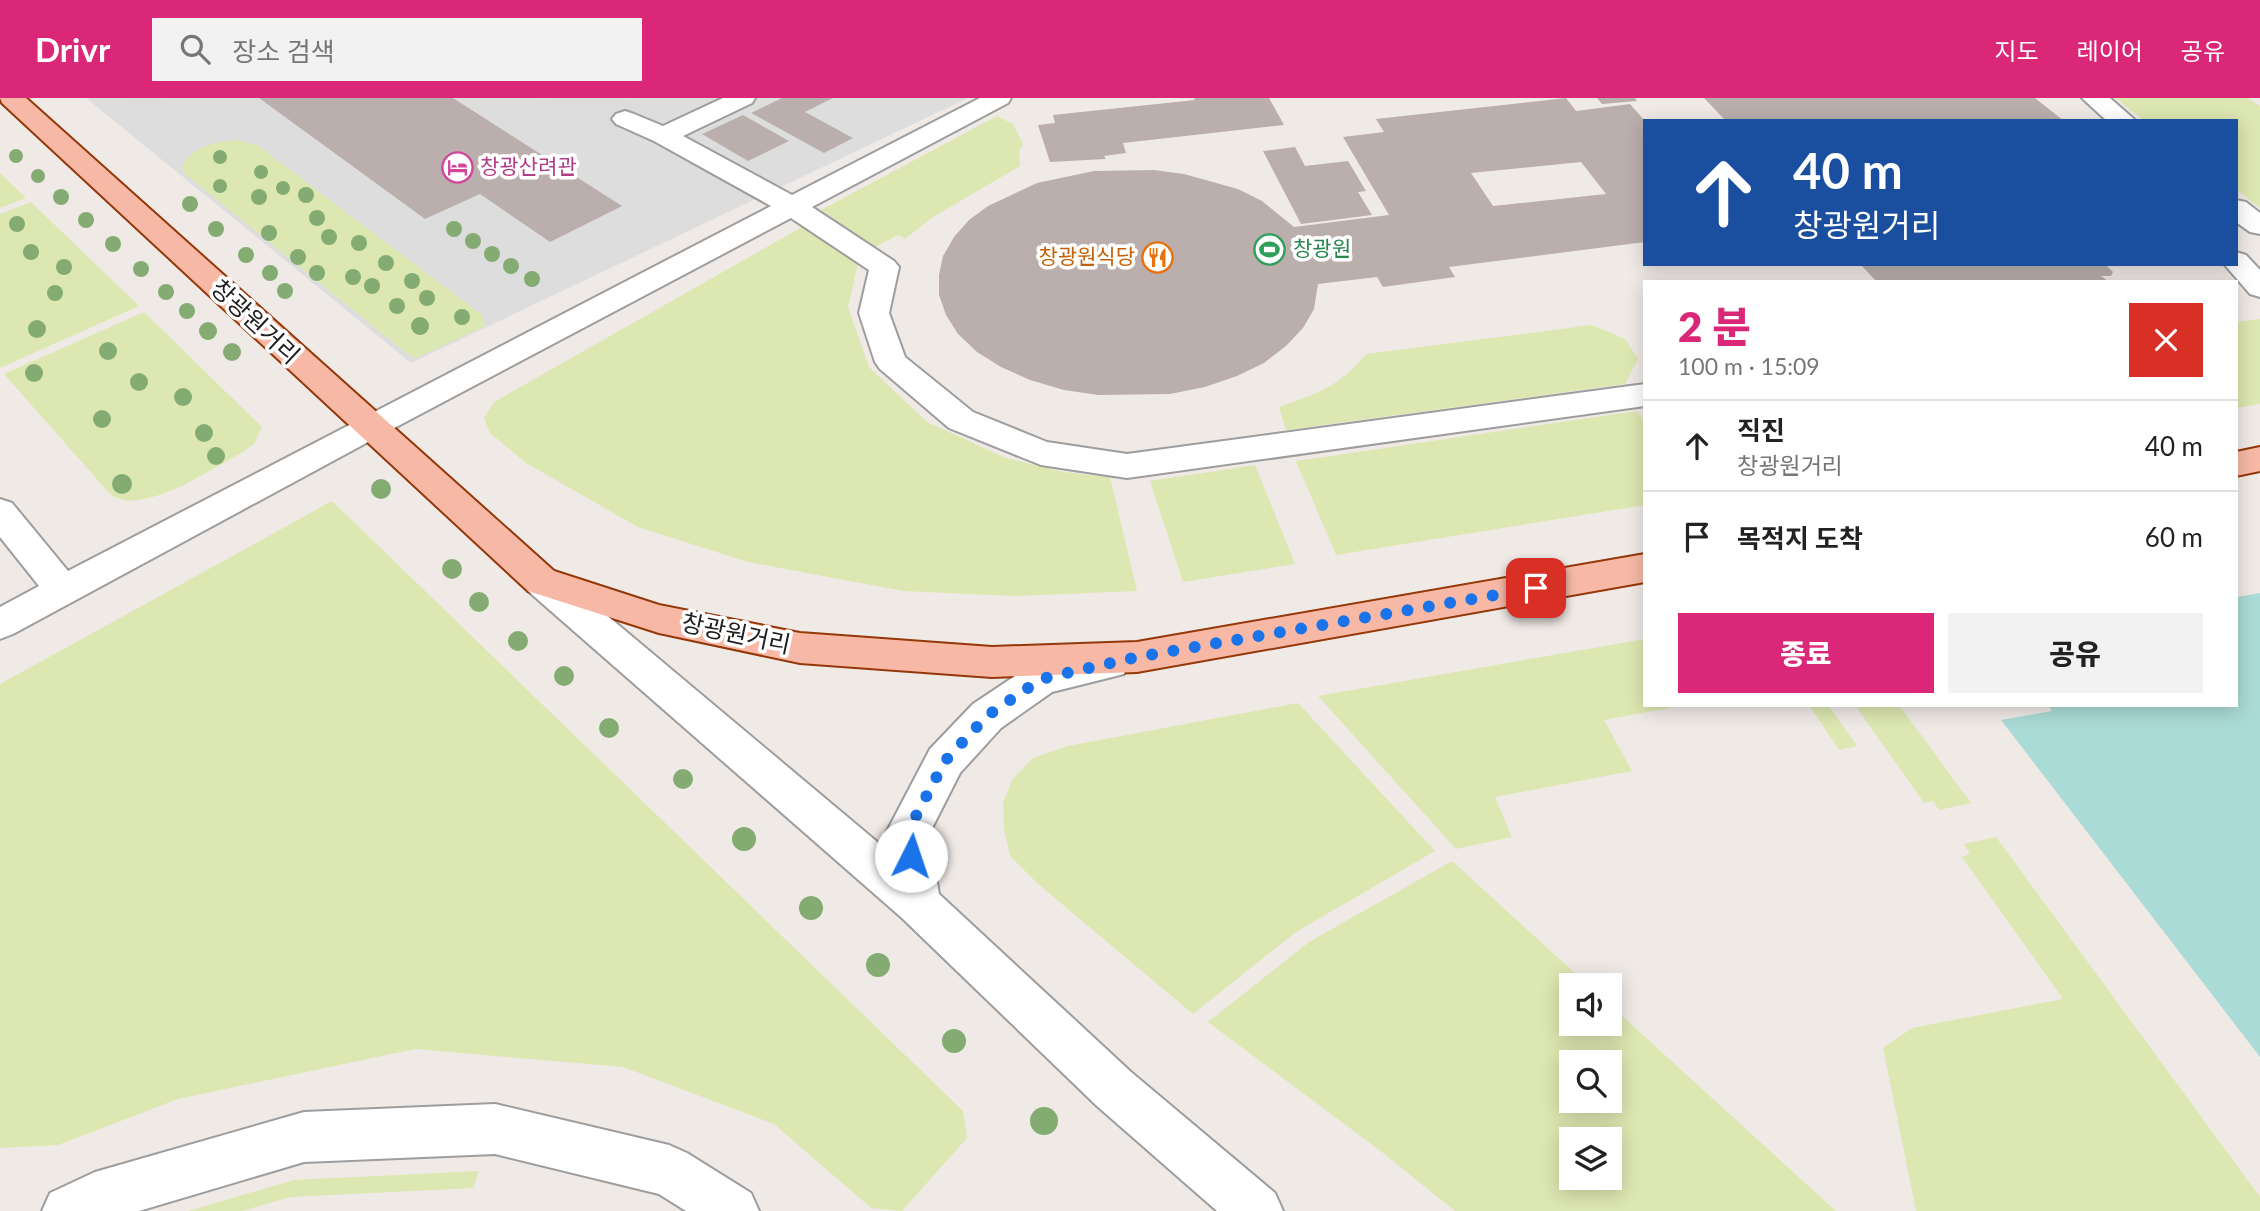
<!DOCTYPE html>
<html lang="ko">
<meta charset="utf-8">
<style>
body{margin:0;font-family:Lato,"Noto Sans KR",sans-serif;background:#f2f2f2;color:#222;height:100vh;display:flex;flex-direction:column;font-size:26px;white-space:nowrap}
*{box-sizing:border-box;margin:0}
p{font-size:23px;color:#767676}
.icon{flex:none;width:38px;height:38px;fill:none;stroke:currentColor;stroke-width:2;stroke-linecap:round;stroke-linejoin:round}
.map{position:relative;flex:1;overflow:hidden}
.details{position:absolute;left:1643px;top:182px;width:595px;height:427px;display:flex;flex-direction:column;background:#fff;border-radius:0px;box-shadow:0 4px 18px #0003}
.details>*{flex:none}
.top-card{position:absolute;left:1643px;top:21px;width:595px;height:147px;border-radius:0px;box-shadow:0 4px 18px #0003;background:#1a4fa0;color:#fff;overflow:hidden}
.buttons{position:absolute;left:1559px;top:875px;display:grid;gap:14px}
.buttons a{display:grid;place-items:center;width:63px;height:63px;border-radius:0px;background:#fff;box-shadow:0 4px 18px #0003;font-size:35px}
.pin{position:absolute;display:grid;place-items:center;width:60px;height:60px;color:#fff;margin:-30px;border-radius:14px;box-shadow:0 4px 10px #0006}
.me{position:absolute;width:77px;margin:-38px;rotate:4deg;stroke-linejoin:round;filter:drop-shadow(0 0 5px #0008)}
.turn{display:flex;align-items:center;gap:24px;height:147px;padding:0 35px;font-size:32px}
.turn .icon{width:91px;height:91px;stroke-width:2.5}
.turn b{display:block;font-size:49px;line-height:60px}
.round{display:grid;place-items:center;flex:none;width:74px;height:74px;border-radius:0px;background:#f2f2f2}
.head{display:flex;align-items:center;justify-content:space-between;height:119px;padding:0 35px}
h1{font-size:42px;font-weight:800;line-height:52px;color:#db2777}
.button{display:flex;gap:14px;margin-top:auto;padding:14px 35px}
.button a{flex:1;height:80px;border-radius:0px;background:#db2777;color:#fff;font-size:28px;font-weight:800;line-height:80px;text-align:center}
.button a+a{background:#f2f2f2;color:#222}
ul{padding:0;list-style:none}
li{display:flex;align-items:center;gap:21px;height:91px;padding:0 35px;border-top:2px solid #e0e0e0}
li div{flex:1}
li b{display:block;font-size:26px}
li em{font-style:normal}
header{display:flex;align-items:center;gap:42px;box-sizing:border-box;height:98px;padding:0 35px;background:#db2777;color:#fff}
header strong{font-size:33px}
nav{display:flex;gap:38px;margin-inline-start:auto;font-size:24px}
.search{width:490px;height:63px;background:#f2f2f2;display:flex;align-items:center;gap:18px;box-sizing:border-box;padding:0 24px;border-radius:0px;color:#767676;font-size:26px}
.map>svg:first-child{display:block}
.residential{fill:#deddde}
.grass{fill:#dde7b1;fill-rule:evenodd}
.parking{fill:#dcdcdc}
.water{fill:#abdbd6}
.building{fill:#baafad;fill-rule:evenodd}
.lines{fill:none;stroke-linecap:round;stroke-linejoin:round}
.minor-casing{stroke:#9d9d9d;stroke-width:4}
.major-casing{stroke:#943709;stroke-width:4}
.minor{fill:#fff;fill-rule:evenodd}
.major{fill:#f7b9a6;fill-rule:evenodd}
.tree{fill:#84ac72}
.route{stroke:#1a73e8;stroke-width:12;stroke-dasharray:0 21.6}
.labels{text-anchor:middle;stroke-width:7;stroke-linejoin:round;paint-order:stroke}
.far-hotel-label{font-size:21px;fill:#b23c85;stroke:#fff;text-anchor:start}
.far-leisure-label{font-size:21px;fill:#27864d;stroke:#fff;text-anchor:start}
.far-food-label{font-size:21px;fill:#c56008;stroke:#fff;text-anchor:end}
.street-label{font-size:24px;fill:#202020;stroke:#fff}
</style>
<header>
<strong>Drivr</strong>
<div class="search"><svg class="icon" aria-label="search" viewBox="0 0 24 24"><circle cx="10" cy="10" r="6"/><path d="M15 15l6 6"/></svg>장소 검색</div>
<nav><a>지도</a><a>레이어</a><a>공유</a></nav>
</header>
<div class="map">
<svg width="2260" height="1113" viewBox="0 0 2260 1113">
<rect width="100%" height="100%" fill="#f0eae7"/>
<!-- residential -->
<path class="residential" d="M86 0H968L411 265Z"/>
<!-- grass -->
<g class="grass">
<path d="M2115 0H2248L2260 8V110L2237 92 2236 23H2145Z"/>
<path d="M997 18 1013 26 1023 46 1019 53 1020 68 933 119 905 141 898 137 875 149 821 112Z"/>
<path d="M235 42 257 47 482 217 485 228 416 260 405 254 185 76 182 70C189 49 216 44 235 42Z"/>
<path d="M0 75 26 100 0 110Z"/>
<path d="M31 104 139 208 0 270V116Z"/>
<path d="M802 129 858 166 848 209 869 269 927 324 1006 360 1063 374 1110 379 1137 493 1013 498 903 493 748 464 638 429 526 365 490 335 484 320 494 304Z"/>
<path d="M144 214 262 329 254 346 243 354C212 370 142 420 110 396L4 276Z"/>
<path d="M2260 221V306L2237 310V224Z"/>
<path d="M1592 227 1625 241 1638 261 1625 286 1286 332 1279 309C1317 296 1340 288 1366 256Z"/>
<path d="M1637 313 1645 325V407L1336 457 1296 363Z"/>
<path d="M1255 367 1295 466 1183 484 1150 383Z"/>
<path d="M332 403 963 1013 967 1040 902 1113 871 1110 774 1026 623 969 415 951 178 1001 58 1047 0 1050V586Z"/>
<path d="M1645 541V607H1685L1604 622 1632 673 1495 699 1512 739 1456 751 1318 598Z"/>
<path d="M1298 605 1435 753 1296 834 1193 916 1038 786 1010 758 1004 732 1003 705 1012 682 1033 660 1068 648Z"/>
<path d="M1809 607H1828L1857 648 1839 652Z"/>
<path d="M1855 607H1899L1971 705 1939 712 1933 703 1924 705Z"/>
<path d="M1996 739 2260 1099V1113H1916L1883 950 1912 930 2063 901 1962 759 1970 756 1964 746Z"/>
<path d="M1452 763 1588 887H1572V926H1610V907L1836 1113H1455L1383 1055 1208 924 1309 844ZM1572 964H1610V1003H1572ZM1572 1041H1610V1080H1572Z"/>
<path d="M479 1073 473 1090 291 1099 242 1113H188L294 1082Z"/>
</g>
<!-- parking -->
<g class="parking">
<path d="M122 0H160L167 10 145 18Z"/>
<path d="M549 0H623L649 14 574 50 544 33 528 40 499 23Z"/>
</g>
<!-- water -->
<path class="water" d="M2260 495V959L2001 622 2052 613 2048 607H2236L2237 499Z"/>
<!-- building -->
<g class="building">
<path d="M259 0H453L622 108 550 144 480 96 425 121Z"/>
<path d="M782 0H833L805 14 853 40 824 55 751 15Z"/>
<path d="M1194 0H1269L1284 27 1123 45 1126 55 1104 58 1106 61 1050 64 1038 27 1055 25 1053 17 1195 2Z"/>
<path d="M1566 0 1576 13 1630 6 1645 23V144L1449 169 1455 179 1383 189 1377 179 1318 186 1314 211 1303 230 1286 248 1264 265 1237 278 1205 289 1170 296 1098 297 1064 292 1030 282 1001 269 977 254 958 236 946 217 939 197V177L943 158 954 139 969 122 988 108 1037 85 1094 73 1154 72 1184 76 1238 91 1262 103 1294 129 1389 117 1343 39 1384 34 1376 21ZM1581 64 1606 96 1493 108 1471 75Z"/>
<path d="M1597 0H1635L1637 3 1602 6Z"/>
<path d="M1704 0H2035L2064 23H1726Z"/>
<path d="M743 17 789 43 748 63 702 36Z"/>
<path d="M1295 49 1305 68 1348 63 1366 93 1358 94 1372 117 1301 126 1263 53Z"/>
<path d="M1860 166H2105L2113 174 2111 178H2101L2108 183 2102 184H1877Z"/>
</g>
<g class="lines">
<defs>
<g id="minor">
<path d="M723 0H755L752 5 683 38 792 97 980 0H1011L1008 5 812 109 894 163 899 169 889 215 905 259 973 314 1047 344 1127 356 1645 286V308L1127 380 1041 367 949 330 880 271 875 264 859 215 869 172 791 120 381 337 13 536 0 541V509L39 488 0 439V401L12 405 68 473 771 108 654 43 616 26 612 21 616 16 625 13 634 16 663 28Z"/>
<path d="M2082 0H2110L2136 23H2107Z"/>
<path d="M2236 102 2246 104 2260 115V136L2250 134 2236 124Z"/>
<path d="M2236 154 2246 157 2260 172V199L2250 196 2224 166H2236Z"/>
<path d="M541 469 554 473 888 753 886 735 930 651 973 606 1027 570 1110 550 1124 554 1129 565 1124 576 1052 594 1001 630 960 675 929 736 939 796 1131 974 1275 1095 1283 1113H1217L1097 1008 902 820 528 493 523 483 528 473Z"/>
<path d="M495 1006 669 1047 687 1055 751 1095 759 1113H686L659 1096 495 1056 304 1064 139 1113H42L50 1095 95 1074 304 1014Z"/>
</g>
<g id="major">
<path d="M0 0H26L554 473 659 507 800 535 992 549 1137 544 1645 456V484L1137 574 992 579 800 565 659 535 528 493 2 5Z"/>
<path d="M2260 349V373L2236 378V354Z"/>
</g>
</defs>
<!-- minor casing -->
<use href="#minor" class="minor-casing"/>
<!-- major casing -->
<use href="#major" class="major-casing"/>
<!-- minor -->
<use href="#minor" class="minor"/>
<!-- major -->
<use href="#major" class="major"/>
</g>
<!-- trees -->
<g class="tree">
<circle cx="16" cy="58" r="7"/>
<circle cx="220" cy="59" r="7"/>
<circle cx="261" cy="74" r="7"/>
<circle cx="38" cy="78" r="7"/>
<circle cx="220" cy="88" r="7"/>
<circle cx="283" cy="90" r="7"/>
<circle cx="306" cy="97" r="8"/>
<circle cx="61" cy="99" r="8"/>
<circle cx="259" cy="99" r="8"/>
<circle cx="190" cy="106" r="8"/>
<circle cx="317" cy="120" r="8"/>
<circle cx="86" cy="122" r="8"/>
<circle cx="17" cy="126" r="8"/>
<circle cx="216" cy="131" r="8"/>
<circle cx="454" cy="131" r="8"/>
<circle cx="269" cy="135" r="8"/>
<circle cx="329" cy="139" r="8"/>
<circle cx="473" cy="143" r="8"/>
<circle cx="359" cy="145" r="8"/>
<circle cx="113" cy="146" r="8"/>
<circle cx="31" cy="154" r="8"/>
<circle cx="492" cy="156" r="8"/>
<circle cx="246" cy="157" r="8"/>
<circle cx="298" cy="159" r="8"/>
<circle cx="386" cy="165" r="8"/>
<circle cx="511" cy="168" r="8"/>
<circle cx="64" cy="169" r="8"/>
<circle cx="141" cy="171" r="8"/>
<circle cx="270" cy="175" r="8"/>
<circle cx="317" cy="175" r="8"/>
<circle cx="353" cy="179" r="8"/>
<circle cx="532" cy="181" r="8"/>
<circle cx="412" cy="183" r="8"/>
<circle cx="372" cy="188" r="8"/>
<circle cx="285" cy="193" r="8"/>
<circle cx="166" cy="194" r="8"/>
<circle cx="55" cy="195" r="8"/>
<circle cx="427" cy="200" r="8"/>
<circle cx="397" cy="208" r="8"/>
<circle cx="187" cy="213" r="8"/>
<circle cx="462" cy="219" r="8"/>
<circle cx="420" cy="228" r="9"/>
<circle cx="37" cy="231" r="9"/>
<circle cx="208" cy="233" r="9"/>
<circle cx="108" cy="253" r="9"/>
<circle cx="232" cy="254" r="9"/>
<circle cx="34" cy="275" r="9"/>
<circle cx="139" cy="284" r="9"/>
<circle cx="183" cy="299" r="9"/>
<circle cx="102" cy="321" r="9"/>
<circle cx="204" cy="335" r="9"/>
<circle cx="216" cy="358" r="9"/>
<circle cx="122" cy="386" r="10"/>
<circle cx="381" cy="391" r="10"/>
<circle cx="452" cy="471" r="10"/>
<circle cx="479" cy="504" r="10"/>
<circle cx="518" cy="543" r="10"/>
<circle cx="564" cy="578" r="10"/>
<circle cx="609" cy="630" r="10"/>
<circle cx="683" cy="681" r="10"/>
<circle cx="744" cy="741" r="12"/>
<circle cx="811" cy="810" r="12"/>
<circle cx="878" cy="867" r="12"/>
<circle cx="954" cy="943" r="12"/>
<circle cx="1044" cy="1023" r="14"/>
</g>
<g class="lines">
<!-- route -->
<path class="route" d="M911 758 907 735 945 663 987 618 1041 581 1137 559 1536 490"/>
</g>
<!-- icons -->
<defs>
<symbol id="hotel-ring" viewBox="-11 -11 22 22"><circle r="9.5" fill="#fff" stroke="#d1479c" stroke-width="1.5"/><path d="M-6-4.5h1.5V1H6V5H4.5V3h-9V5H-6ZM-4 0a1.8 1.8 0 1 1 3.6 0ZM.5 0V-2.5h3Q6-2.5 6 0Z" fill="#d1479c"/></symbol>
<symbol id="stadium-ring" viewBox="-11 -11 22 22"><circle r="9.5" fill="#fff" stroke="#2e9e5b" stroke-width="1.5"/><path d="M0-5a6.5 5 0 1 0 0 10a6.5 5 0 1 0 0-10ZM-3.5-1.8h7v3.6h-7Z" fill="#2e9e5b"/></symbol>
<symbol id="restaurant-ring" viewBox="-11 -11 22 22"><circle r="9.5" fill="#fff" stroke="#e8710a" stroke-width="1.5"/><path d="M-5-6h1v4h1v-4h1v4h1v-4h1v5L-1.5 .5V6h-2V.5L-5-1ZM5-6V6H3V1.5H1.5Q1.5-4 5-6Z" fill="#e8710a"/></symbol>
</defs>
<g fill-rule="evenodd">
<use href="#hotel-ring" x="440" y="52" width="35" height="35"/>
<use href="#stadium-ring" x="1252" y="134" width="35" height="35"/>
<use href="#restaurant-ring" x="1140" y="142" width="35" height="35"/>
</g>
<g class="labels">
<!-- far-hotel labels -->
<g class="far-hotel-label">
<text x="480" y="76">창광산려관</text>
</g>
<!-- far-leisure labels -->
<g class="far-leisure-label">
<text x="1293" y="158">창광원</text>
</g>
<!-- far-food labels -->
<g class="far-food-label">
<text x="1135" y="166">창광원식당</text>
</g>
<!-- street labels -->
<g class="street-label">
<text transform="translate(255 224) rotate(43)" y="8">창광원거리</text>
<text transform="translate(736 536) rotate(12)" y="8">창광원거리</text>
</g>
</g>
</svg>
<div class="buttons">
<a><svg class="icon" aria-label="sound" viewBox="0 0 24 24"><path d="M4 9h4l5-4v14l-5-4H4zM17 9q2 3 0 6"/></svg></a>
<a><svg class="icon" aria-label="search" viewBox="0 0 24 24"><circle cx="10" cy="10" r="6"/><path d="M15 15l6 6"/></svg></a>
<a><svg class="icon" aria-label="layers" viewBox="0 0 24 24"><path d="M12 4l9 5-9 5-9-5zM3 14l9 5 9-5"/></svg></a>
</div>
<div class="pin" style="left:1536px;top:490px;background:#d93025"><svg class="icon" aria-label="arrive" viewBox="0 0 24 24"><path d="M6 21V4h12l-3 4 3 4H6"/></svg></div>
<svg class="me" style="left:911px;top:758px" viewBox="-20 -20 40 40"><circle r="19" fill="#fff"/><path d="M0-13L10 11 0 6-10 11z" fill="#1a73e8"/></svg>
<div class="top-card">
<div class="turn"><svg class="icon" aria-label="ahead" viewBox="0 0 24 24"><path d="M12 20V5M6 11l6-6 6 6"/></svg><div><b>40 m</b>창광원거리</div></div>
</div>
<section class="details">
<div class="head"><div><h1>2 분</h1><p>100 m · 15:09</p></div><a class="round" style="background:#d93025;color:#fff"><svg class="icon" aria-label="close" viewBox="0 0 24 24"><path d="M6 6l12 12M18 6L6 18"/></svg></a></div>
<ul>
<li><svg class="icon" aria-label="ahead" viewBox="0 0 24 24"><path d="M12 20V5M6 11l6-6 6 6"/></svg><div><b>직진</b><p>창광원거리</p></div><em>40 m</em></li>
<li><svg class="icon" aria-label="arrive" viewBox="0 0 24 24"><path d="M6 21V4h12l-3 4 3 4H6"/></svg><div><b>목적지 도착</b></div><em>60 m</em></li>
</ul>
<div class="button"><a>종료</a><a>공유</a></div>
</section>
</div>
